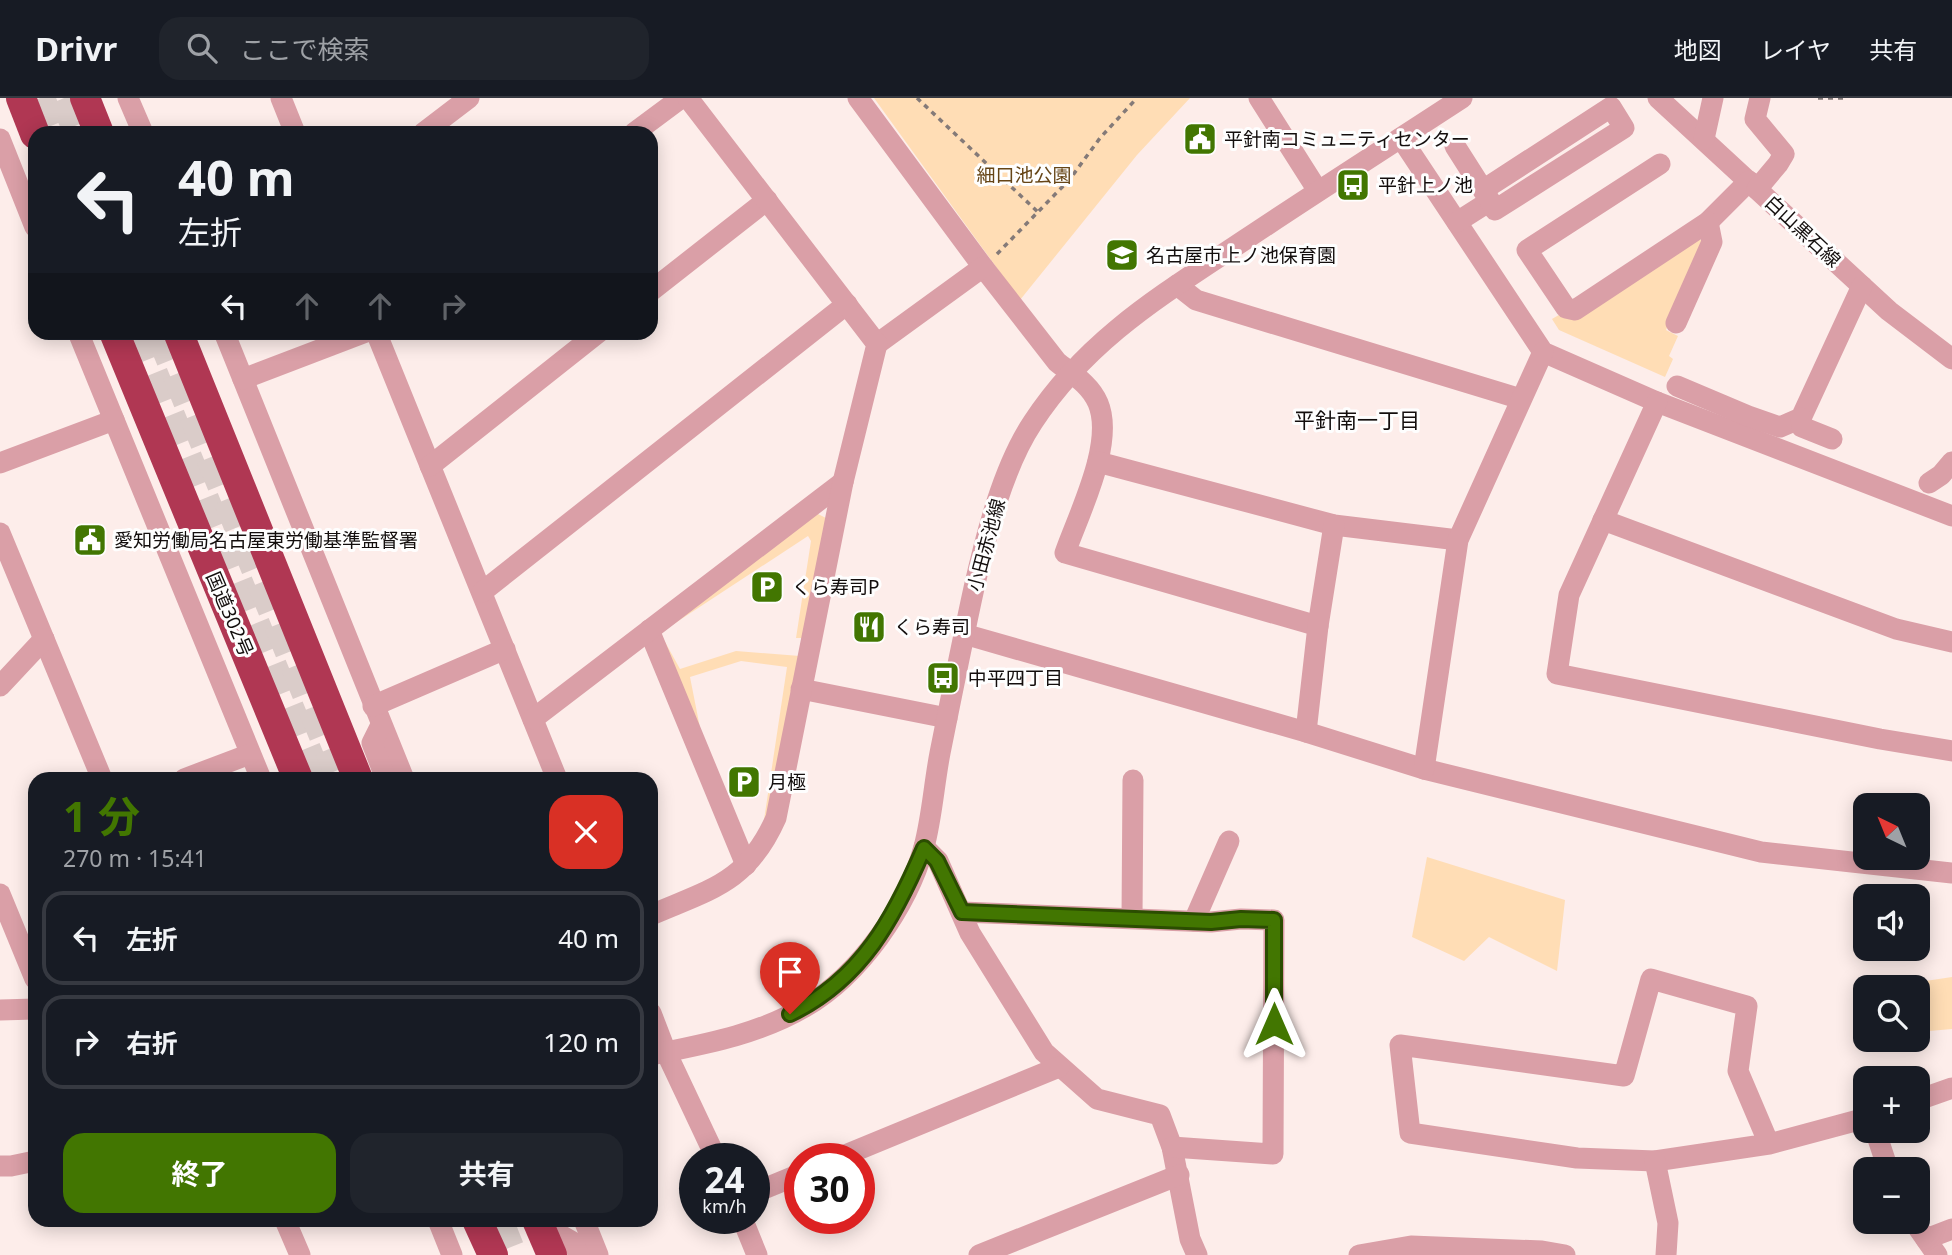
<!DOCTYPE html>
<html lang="ja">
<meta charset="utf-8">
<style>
body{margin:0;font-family:"Noto Sans","Noto Sans JP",sans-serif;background:#20242c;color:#f1f3f6;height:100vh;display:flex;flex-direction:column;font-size:26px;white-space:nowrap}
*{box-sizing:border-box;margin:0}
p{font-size:23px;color:#9ea1a6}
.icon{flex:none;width:38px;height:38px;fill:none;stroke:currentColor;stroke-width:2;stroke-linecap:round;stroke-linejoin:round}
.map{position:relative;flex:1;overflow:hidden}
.sheet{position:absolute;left:28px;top:674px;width:630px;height:455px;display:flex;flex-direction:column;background:#171b24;border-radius:21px;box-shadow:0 4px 18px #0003}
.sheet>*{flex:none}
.banner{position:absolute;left:28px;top:28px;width:630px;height:214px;border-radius:21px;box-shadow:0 4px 18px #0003;background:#171b24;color:#f1f3f6;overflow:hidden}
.needle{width:46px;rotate:317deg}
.controls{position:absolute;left:1853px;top:695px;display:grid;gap:14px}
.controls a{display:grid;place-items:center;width:77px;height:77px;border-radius:14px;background:#171b24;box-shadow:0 4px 18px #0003;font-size:35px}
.speed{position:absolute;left:679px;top:1045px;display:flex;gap:14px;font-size:35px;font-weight:700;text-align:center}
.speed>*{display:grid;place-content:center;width:91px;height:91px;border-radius:50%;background:#171b24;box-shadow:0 4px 18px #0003;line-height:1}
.speed small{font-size:18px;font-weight:400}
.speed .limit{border:10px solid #d22;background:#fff;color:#111}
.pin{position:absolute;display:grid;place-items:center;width:60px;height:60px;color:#fff;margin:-72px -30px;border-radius:50% 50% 50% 0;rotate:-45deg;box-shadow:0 0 7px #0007}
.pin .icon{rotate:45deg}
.me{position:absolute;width:77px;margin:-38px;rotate:0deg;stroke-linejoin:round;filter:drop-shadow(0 0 5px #0008)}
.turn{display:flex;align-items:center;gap:24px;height:147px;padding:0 35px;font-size:32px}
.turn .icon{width:91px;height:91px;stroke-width:2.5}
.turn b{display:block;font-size:49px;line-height:60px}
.lanes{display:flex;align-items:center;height:66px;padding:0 35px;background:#0003;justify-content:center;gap:35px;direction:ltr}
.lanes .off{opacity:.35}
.round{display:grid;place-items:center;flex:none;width:74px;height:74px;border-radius:21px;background:#20242c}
.headline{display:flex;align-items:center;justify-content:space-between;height:119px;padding:0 35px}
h1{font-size:42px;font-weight:700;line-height:52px;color:#427601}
.cta{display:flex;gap:14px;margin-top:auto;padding:14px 35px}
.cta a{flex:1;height:80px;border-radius:21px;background:#427601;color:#fff;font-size:28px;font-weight:700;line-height:80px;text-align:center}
.cta a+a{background:#20242c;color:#f1f3f6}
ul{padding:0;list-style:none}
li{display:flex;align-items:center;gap:21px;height:94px;margin:0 14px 10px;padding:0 21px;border:4px solid #363941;border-radius:21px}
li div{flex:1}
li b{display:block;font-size:26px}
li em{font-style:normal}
header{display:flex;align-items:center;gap:42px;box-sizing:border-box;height:98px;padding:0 35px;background:#171b24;border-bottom:2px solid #363941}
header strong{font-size:33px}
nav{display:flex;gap:38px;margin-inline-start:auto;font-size:24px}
.search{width:490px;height:63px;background:#20242c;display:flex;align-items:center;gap:18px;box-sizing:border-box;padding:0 24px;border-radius:21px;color:#9ea1a6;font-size:26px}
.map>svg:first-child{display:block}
.green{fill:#ffddb5}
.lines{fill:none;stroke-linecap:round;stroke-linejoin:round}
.highway-tunnel{stroke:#daccc9;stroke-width:30;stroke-dasharray:30 15;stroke-linecap:butt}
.path{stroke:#847a78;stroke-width:3.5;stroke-dasharray:5 5;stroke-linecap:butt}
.minor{stroke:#da9fa7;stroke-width:21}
.highway{stroke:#b03753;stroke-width:30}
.route-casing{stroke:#2b4d01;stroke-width:18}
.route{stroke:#427601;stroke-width:12}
.labels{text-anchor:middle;stroke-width:6;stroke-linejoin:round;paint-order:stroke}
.poi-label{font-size:19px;fill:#130e0d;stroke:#fefefe;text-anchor:start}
.park-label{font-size:19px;fill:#664516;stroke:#fefefe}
.street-label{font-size:19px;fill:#130e0d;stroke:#fefefe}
.neighbourhood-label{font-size:21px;fill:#130e0d;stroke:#fefefe}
</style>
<header>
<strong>Drivr</strong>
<div class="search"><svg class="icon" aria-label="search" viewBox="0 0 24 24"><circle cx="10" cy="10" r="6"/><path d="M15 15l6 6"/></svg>ここで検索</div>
<nav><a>地図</a><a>レイヤ</a><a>共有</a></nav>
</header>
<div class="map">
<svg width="1952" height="1157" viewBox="0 0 1952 1157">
<rect width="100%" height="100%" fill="#fdedea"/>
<!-- green -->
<g class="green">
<path d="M874 0H1190L1137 57 1020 202Z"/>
<path d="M1695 137 1705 146 1666 232 1678 238 1669 258 1673 261 1665 279 1559 232 1552 221Z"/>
<path d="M814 414 828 421 803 540H796L811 443 808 438 660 535 680 571 736 553 800 558 765 726 764 722 787 569 741 563 690 579 703 645 659 538 661 532Z"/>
<path d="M1427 759 1565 802 1557 873 1489 839 1464 863 1412 839Z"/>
<path d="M1952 879V931L1918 934V889H1898L1899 887Z"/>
</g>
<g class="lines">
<!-- highway-tunnel -->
<g class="highway-tunnel">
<path d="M40 0 54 35"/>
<path d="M64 0 79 35"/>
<path d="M136 234 318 681"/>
<path d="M160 234 338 672"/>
<path d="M498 1122 512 1157"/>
</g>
<!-- path -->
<g class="path">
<path d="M917 0 1039 115"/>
<path d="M1818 0H1847"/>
<path d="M997 156 1070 81 1100 40 1137 0"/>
</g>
<!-- minor -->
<g class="minor">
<path d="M128 0 143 35"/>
<path d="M281 0 295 35"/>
<path d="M858 0 983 169 1057 264C1072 276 1090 286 1098 305 1115 345 1079 415 1065 455L1318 528"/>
<path d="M1259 0 1318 93"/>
<path d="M1658 0 1889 213 1952 261"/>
<path d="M423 35 469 0"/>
<path d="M634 35 681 0"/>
<path d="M1401 40 1543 254 1657 304 1952 418"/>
<path d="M0 41 35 129"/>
<path d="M1704 41 1713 0"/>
<path d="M1455 48 1490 103 1457 124"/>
<path d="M1660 66 1527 152 1566 210 1575 212 1708 124 1749 83"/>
<path d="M1757 91 1778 66 1784 56 1755 21 1760 0"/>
<path d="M1483 92 1611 9 1624 30 1495 112 1490 103"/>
<path d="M1177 187 1196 202 1521 301"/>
<path d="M651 193 767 102"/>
<path d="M1676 225 1712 144 1708 124"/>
<path d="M78 234 261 681"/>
<path d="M224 234 404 681"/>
<path d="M376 234 557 681"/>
<path d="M877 246 983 169"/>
<path d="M243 281 366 234"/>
<path d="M1677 288 1748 318 1780 329 1801 320 1862 188"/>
<path d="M1657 304 1569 497 1557 576 1880 641 1952 653"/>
<path d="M1801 320 1802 329 1832 341"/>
<path d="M1098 364 1334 427 1458 442"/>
<path d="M0 365 114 322"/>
<path d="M430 368 599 234"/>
<path d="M1929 385 1941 377 1952 364"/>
<path d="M1603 422 1896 531 1952 544"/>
<path d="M0 435 102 681"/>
<path d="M482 494 847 206"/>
<path d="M649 532 746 767"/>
<path d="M964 536 1306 634 1424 671 1761 754 1952 775"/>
<path d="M0 588 44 541"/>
<path d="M801 591 947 620"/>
<path d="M373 608 505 551"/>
<path d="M533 621 843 384"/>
<path d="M381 627 372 645 386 681"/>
<path d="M1306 634 1318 528 1334 427"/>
<path d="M1424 671 1458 442 1543 254"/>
<path d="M184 681 250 656"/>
<path d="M924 749 938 763 970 835 1044 954 1097 1001 1160 1017 1172 1049 1190 1141 1197 1157"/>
<path d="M0 796 35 881"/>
<path d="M962 814 1211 824 1241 821 1274 822 1273 1056 1172 1049"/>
<path d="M651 817C711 791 747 785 776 720L843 384 877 246 688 0"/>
<path d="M1132 820 1133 682"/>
<path d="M1194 823 1229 743"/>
<path d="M0 912 35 911"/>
<path d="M651 915 666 954 716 1060"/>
<path d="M651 957C705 946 757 937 805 909 860 877 907 809 924 749 932 719 934 686 940 655 951 600 962 545 974 490 986 437 1003 369 1033 324 1089 239 1164 196 1246 141 1318 93 1390 47 1462 0"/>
<path d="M1918 1002 1952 990"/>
<path d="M1875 1032 1888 1071"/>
<path d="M1769 1046 1738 973 1747 908 1651 881 1624 978 1400 947 1410 1035 1577 1060 1655 1063 1769 1046 1866 1020"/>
<path d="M838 1060 1059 969"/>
<path d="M1655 1063 1668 1125 1666 1157"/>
<path d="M0 1068H11L35 1063"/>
<path d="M754 1095 800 1076"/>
<path d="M742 1120 757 1157"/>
<path d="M285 1122 300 1157"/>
<path d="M438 1122 452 1157"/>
<path d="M584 1122 598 1157"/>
<path d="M538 1124 573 1144 579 1157"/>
<path d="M1914 1124 1937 1157"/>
<path d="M1926 1141 1952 1131"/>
<path d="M979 1157 1179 1077"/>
<path d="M1359 1157 1411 1148 1542 1153 1565 1157"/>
</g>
<!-- highway -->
<g class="highway">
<path d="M21 0 35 36"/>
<path d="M85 0 99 35"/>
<path d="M114 234 298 681"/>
<path d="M178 234 358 681"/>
<path d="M477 1122 493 1157"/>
<path d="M537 1122 552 1157"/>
</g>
</g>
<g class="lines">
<defs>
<path id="route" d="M790 916C862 881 894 820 924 750L937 763 962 814 1211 824 1241 821 1274 822V926"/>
</defs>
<!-- route casing -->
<use href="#route" class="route-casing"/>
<!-- route -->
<use href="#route" class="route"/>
</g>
<!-- icons -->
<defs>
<symbol id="civic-square" viewBox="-11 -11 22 22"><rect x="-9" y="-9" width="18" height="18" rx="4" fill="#427601" stroke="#fefefe"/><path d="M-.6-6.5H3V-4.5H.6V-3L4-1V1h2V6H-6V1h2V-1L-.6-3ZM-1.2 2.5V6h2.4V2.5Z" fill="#fff"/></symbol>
<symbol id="bus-square" viewBox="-11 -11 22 22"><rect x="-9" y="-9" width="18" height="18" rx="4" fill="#427601" stroke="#fefefe"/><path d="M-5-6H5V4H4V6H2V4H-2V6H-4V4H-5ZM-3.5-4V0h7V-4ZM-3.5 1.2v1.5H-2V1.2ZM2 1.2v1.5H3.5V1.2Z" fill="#fff"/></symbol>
<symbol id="school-square" viewBox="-11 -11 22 22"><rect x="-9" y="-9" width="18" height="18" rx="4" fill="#427601" stroke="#fefefe"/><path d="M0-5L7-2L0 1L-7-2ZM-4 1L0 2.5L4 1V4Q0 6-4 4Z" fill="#fff"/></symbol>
<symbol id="parking-square" viewBox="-11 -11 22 22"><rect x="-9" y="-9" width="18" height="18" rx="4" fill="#427601" stroke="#fefefe"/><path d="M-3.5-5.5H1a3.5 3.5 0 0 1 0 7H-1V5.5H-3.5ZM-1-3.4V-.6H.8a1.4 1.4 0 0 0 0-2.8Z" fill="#fff"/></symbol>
<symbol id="restaurant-square" viewBox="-11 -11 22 22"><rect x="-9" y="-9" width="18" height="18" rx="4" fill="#427601" stroke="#fefefe"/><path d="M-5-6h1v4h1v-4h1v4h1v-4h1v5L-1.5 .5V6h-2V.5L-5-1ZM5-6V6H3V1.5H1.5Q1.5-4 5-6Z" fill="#fff"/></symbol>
</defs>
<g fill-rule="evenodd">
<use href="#civic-square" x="1181" y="22" width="38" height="38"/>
<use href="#bus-square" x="1334" y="68" width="38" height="38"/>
<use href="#school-square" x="1103" y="138" width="38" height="38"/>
<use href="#civic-square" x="71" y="423" width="38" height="38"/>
<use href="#parking-square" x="748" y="470" width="38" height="38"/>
<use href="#restaurant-square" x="850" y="510" width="38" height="38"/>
<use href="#bus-square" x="924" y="561" width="38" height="38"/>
<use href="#parking-square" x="725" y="665" width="38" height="38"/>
</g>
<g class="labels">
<!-- poi labels -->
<g class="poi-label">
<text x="1224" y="48">平針南コミュニティセンター</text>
<text x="1378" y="94">平針上ノ池</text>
<text x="1146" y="164">名古屋市上ノ池保育園</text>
<text x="114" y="449">愛知労働局名古屋東労働基準監督署</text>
<text x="792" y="496">くら寿司P</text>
<text x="894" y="536">くら寿司</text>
<text x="968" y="587">中平四丁目</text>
<text x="768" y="691">月極</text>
</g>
<!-- park labels -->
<g class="park-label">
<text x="1024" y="84">細口池公園</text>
</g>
<!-- street labels -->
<g class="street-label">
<text transform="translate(1803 133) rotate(43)" y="7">白山黒石線</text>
<text transform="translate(986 447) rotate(-75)" y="7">小田赤池線</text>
<text transform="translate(230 516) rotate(67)" y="7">国道302号</text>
</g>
<!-- neighbourhood labels -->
<g class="neighbourhood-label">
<text x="1357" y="330">平針南一丁目</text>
</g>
</g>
</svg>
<div class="controls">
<a><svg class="needle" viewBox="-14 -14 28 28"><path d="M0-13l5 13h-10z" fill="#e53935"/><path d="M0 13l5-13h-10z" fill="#9ea1a6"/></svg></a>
<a><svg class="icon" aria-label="sound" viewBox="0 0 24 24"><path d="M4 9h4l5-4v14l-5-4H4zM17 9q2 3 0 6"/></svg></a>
<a><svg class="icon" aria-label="search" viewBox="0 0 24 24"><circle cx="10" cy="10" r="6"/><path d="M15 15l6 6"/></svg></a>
<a>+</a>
<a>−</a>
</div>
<div class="speed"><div>24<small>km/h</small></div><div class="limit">30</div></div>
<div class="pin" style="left:790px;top:916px;background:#d93025"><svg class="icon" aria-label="arrive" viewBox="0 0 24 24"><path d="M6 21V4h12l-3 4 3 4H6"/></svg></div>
<svg class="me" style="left:1274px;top:926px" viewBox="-20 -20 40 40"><path d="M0-17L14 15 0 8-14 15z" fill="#427601" stroke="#fff" stroke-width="4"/></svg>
<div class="banner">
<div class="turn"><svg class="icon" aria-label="left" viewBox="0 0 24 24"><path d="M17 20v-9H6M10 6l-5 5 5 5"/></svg><div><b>40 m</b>左折</div></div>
<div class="lanes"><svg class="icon" aria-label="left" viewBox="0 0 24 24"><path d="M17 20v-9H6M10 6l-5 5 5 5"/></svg><svg class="icon off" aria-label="ahead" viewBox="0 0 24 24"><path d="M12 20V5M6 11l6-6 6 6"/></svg><svg class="icon off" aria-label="ahead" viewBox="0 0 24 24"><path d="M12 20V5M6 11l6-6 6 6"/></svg><svg class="icon off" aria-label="right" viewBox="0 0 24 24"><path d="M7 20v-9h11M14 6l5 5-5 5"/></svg></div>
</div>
<section class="sheet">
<div class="headline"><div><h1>1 分</h1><p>270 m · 15:41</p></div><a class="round" style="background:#d93025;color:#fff"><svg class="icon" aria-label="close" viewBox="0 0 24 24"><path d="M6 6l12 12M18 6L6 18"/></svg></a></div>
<ul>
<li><svg class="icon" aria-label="left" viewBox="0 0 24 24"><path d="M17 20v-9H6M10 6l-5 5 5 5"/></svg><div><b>左折</b></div><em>40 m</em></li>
<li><svg class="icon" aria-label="right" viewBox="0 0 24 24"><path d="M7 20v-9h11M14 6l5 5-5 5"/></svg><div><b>右折</b></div><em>120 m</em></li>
</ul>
<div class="cta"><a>終了</a><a>共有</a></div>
</section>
</div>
